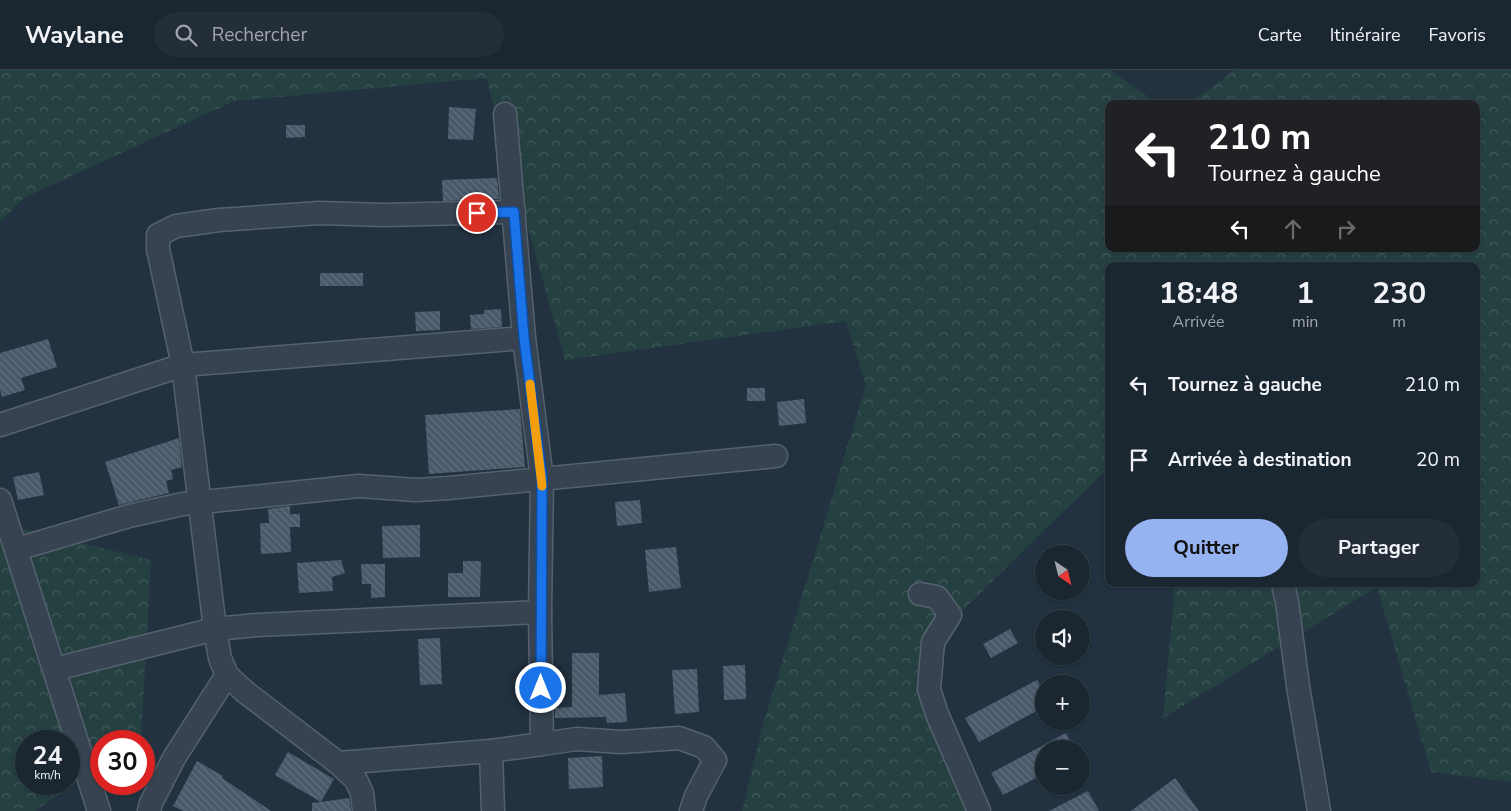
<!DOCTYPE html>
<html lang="fr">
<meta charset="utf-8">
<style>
body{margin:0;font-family:"Nunito Sans",sans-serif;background:#232e38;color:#f1f3f6;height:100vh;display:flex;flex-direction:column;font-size:19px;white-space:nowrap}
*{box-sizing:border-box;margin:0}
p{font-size:16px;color:#9fa5ab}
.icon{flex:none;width:28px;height:28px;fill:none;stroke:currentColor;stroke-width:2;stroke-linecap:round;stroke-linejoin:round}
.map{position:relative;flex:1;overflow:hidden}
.panel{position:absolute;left:1105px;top:192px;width:375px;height:325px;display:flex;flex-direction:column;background:#1a2630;border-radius:10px;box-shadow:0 1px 4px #0004,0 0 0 1px #38434c}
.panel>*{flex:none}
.guide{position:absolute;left:1105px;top:30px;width:375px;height:152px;border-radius:10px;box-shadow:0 1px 4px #0004,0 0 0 1px #38434c;background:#202124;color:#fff;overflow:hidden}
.needle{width:32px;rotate:145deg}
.controls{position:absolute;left:1035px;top:475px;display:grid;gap:10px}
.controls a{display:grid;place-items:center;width:55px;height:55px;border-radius:50%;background:#1a2630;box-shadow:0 1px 4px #0004,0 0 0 1px #38434c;font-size:25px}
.speed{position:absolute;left:15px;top:660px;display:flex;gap:10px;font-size:25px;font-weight:700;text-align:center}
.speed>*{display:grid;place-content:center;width:65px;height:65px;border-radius:50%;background:#1a2630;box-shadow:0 1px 4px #0004,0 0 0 1px #38434c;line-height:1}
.speed small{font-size:12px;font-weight:400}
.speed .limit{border:8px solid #d22;background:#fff;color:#111}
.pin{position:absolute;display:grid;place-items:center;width:42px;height:42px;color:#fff;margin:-21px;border:2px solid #fff;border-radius:50%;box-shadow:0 1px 5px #0007}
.me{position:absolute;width:55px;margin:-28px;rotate:0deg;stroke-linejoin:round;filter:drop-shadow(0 0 4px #0008)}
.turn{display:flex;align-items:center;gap:18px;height:105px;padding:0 20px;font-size:22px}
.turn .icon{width:65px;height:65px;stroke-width:2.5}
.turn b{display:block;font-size:35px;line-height:42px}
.lanes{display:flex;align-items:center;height:48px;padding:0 20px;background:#0003;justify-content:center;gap:25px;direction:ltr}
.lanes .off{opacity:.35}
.eta{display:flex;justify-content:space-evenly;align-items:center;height:85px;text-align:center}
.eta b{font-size:30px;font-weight:700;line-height:35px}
.action{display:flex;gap:10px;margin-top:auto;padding:10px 20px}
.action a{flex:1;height:58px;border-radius:30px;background:#95b2f1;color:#111;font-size:20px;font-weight:700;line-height:58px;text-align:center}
.action a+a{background:#232e38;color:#f1f3f6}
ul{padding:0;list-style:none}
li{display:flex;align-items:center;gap:15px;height:75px;padding:0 20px}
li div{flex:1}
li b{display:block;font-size:19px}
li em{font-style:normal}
header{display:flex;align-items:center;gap:30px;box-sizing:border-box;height:70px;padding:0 25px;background:#1a2630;border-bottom:1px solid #38434c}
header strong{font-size:24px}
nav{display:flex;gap:28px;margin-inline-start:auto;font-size:18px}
.search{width:350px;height:45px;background:#232e38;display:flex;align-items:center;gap:12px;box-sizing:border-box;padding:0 18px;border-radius:28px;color:#9fa5ab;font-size:19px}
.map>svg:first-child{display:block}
.forest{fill:url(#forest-crowns);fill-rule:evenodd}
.building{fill:url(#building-back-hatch)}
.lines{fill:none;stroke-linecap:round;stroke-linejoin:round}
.minor-casing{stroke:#55616e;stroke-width:25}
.minor{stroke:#374350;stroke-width:22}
.route-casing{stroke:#114b97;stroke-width:12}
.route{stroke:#1a73e8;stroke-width:9}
.slow{stroke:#f59e0b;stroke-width:9}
</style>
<header>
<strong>Waylane</strong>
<div class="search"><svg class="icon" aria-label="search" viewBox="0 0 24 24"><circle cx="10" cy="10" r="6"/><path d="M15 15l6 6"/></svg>Rechercher</div>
<nav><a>Carte</a><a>Itinéraire</a><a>Favoris</a></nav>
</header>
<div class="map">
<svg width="1511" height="741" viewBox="0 0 1511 741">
<defs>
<pattern id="forest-crowns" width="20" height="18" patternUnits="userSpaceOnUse" patternTransform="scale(1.25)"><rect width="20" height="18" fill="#254041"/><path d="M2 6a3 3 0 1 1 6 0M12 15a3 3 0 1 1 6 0" fill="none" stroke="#425a5b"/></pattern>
<pattern id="building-back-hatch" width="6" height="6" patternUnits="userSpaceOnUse" patternTransform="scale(1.25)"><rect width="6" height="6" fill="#495969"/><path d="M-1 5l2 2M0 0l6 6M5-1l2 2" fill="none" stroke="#616f7d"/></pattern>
</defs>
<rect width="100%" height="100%" fill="#233240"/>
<!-- forest -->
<g class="forest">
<path d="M0 0H1110L1159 34H1109V179H1476V34H1188L1235 0H1511V712L1431 702 1377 517 1163 648 1175 514H1476V196H1109V397L920 582 971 741H742L762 658 866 315 846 251 565 290 486 8 234 31 24 128 0 152Z"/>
<path d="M0 453 151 490 141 669 137 671H101V696L35 741H0ZM26 671H69V714H26Z"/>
</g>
<!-- building -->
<g class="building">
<path d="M449 37 476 39 473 70 448 69Z"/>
<path d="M286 55H305V67L286 68Z"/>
<path d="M497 108 499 129 443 131 442 110Z"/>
<rect x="320" y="203" width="43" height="13"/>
<path d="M501 239 502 257 471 259 470 245 484 244V240Z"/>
<path d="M440 241V260L416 261 415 242Z"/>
<path d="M48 269 57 297 21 308 25 320 2 327 0 320V283Z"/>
<rect x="747" y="318" width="18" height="13"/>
<path d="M804 329 806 353 779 356 777 332Z"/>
<path d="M520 339 525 397 429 404 425 345Z"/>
<path d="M179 368 182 397 171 400 173 409 166 411 169 423 119 435 105 392Z"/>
<path d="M39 402 44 425 18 430 13 407Z"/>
<path d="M640 430 642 453 617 456 615 432Z"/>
<path d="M290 436V444H300V457H290L291 482 261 484 260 453H269L268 439Z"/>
<path d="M420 455V487L383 488 382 456Z"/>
<path d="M676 477 681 518 649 522 645 480Z"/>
<path d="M341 490 345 503 332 507 333 521 299 523 297 493Z"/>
<path d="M463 491H481L480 527H448V503H463Z"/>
<path d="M361 494H385V527L371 528V514H362Z"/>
<path d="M1010 559 1018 573 991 588 983 574Z"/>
<path d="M440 568 442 614 420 615 418 569Z"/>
<path d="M572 583H599V625L625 623 627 652 607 653 606 647 555 648V638L572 637Z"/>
<path d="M745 595 746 629 724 630 723 596Z"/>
<path d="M697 599 699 642 675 644 672 600Z"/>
<path d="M1037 610 1044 623V637L979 672 965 648Z"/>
<path d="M1066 663 1075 679H1044V704L1003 725 991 703Z"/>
<path d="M288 682 334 709 321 732 349 728 351 741H312V733L321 732 275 705Z"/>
<path d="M602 686 603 717 569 719 568 688Z"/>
<path d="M197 691 223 706 222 708 271 741H183L173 736Z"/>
<path d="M1175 708 1199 741H1131Z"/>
<path d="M1088 721 1099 741H1049Z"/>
</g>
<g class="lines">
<defs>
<g id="minor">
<path d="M0 355 183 295 524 268"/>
<path d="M0 430 99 741"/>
<path d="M17 479 129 446 183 434 359 416 416 420 449 418 776 386"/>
<path d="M1283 514 1287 532 1298 616 1319 741"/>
<path d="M920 524 937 527 950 545 933 572 929 619 937 644 979 741"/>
<path d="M55 599 215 559 257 555 540 542"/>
<path d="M542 674 577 669 621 672 679 668 704 677 715 690 696 726 691 741"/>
<path d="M338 693 491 681"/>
<path d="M149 741 151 733 174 688 227 605"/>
<path d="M364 741 362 723 356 710 338 693 244 621 227 605 220 588 215 559 183 295 158 179V165L176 156 219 150 319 143 385 145 514 142"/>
<path d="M493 741 491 681 542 674 540 542 542 409 524 268 505 44"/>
</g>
</defs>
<!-- minor casing -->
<use href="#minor" class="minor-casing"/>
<!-- minor -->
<use href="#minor" class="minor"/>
</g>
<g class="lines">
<defs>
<path id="route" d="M477 143 514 142 524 268 542 409 541 618"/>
</defs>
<!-- route casing -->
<use href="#route" class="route-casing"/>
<!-- route -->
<use href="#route" class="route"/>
<!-- slow -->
<path class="slow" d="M530 314 542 416"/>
</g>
</svg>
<div class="controls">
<a><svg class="needle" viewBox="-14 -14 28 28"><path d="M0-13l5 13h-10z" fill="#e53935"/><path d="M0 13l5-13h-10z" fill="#9fa5ab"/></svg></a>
<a><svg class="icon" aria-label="sound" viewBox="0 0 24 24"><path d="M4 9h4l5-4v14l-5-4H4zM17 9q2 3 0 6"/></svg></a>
<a>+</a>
<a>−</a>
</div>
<div class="speed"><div>24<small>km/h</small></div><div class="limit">30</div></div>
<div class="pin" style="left:477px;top:143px;background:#d93025"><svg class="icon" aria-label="arrive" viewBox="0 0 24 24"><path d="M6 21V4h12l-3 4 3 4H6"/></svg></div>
<svg class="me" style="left:541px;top:618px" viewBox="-20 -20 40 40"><circle r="17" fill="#1a73e8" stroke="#fff" stroke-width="3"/><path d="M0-11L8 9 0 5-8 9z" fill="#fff"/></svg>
<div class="guide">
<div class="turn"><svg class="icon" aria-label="left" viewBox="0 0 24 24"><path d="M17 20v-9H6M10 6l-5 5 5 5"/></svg><div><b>210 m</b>Tournez à gauche</div></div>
<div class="lanes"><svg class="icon" aria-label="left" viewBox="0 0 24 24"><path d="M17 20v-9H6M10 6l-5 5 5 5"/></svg><svg class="icon off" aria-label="ahead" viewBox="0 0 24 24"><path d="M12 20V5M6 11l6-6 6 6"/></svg><svg class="icon off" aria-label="right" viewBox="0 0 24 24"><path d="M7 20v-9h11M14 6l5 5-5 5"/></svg></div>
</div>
<section class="panel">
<div class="eta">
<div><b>18:48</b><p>Arrivée</p></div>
<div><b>1</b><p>min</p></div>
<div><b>230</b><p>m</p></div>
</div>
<ul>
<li><svg class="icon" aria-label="left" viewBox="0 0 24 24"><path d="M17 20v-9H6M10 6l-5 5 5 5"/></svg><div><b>Tournez à gauche</b></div><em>210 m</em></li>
<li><svg class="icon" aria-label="arrive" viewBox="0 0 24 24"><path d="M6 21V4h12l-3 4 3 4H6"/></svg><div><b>Arrivée à destination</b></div><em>20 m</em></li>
</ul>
<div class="action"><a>Quitter</a><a>Partager</a></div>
</section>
</div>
